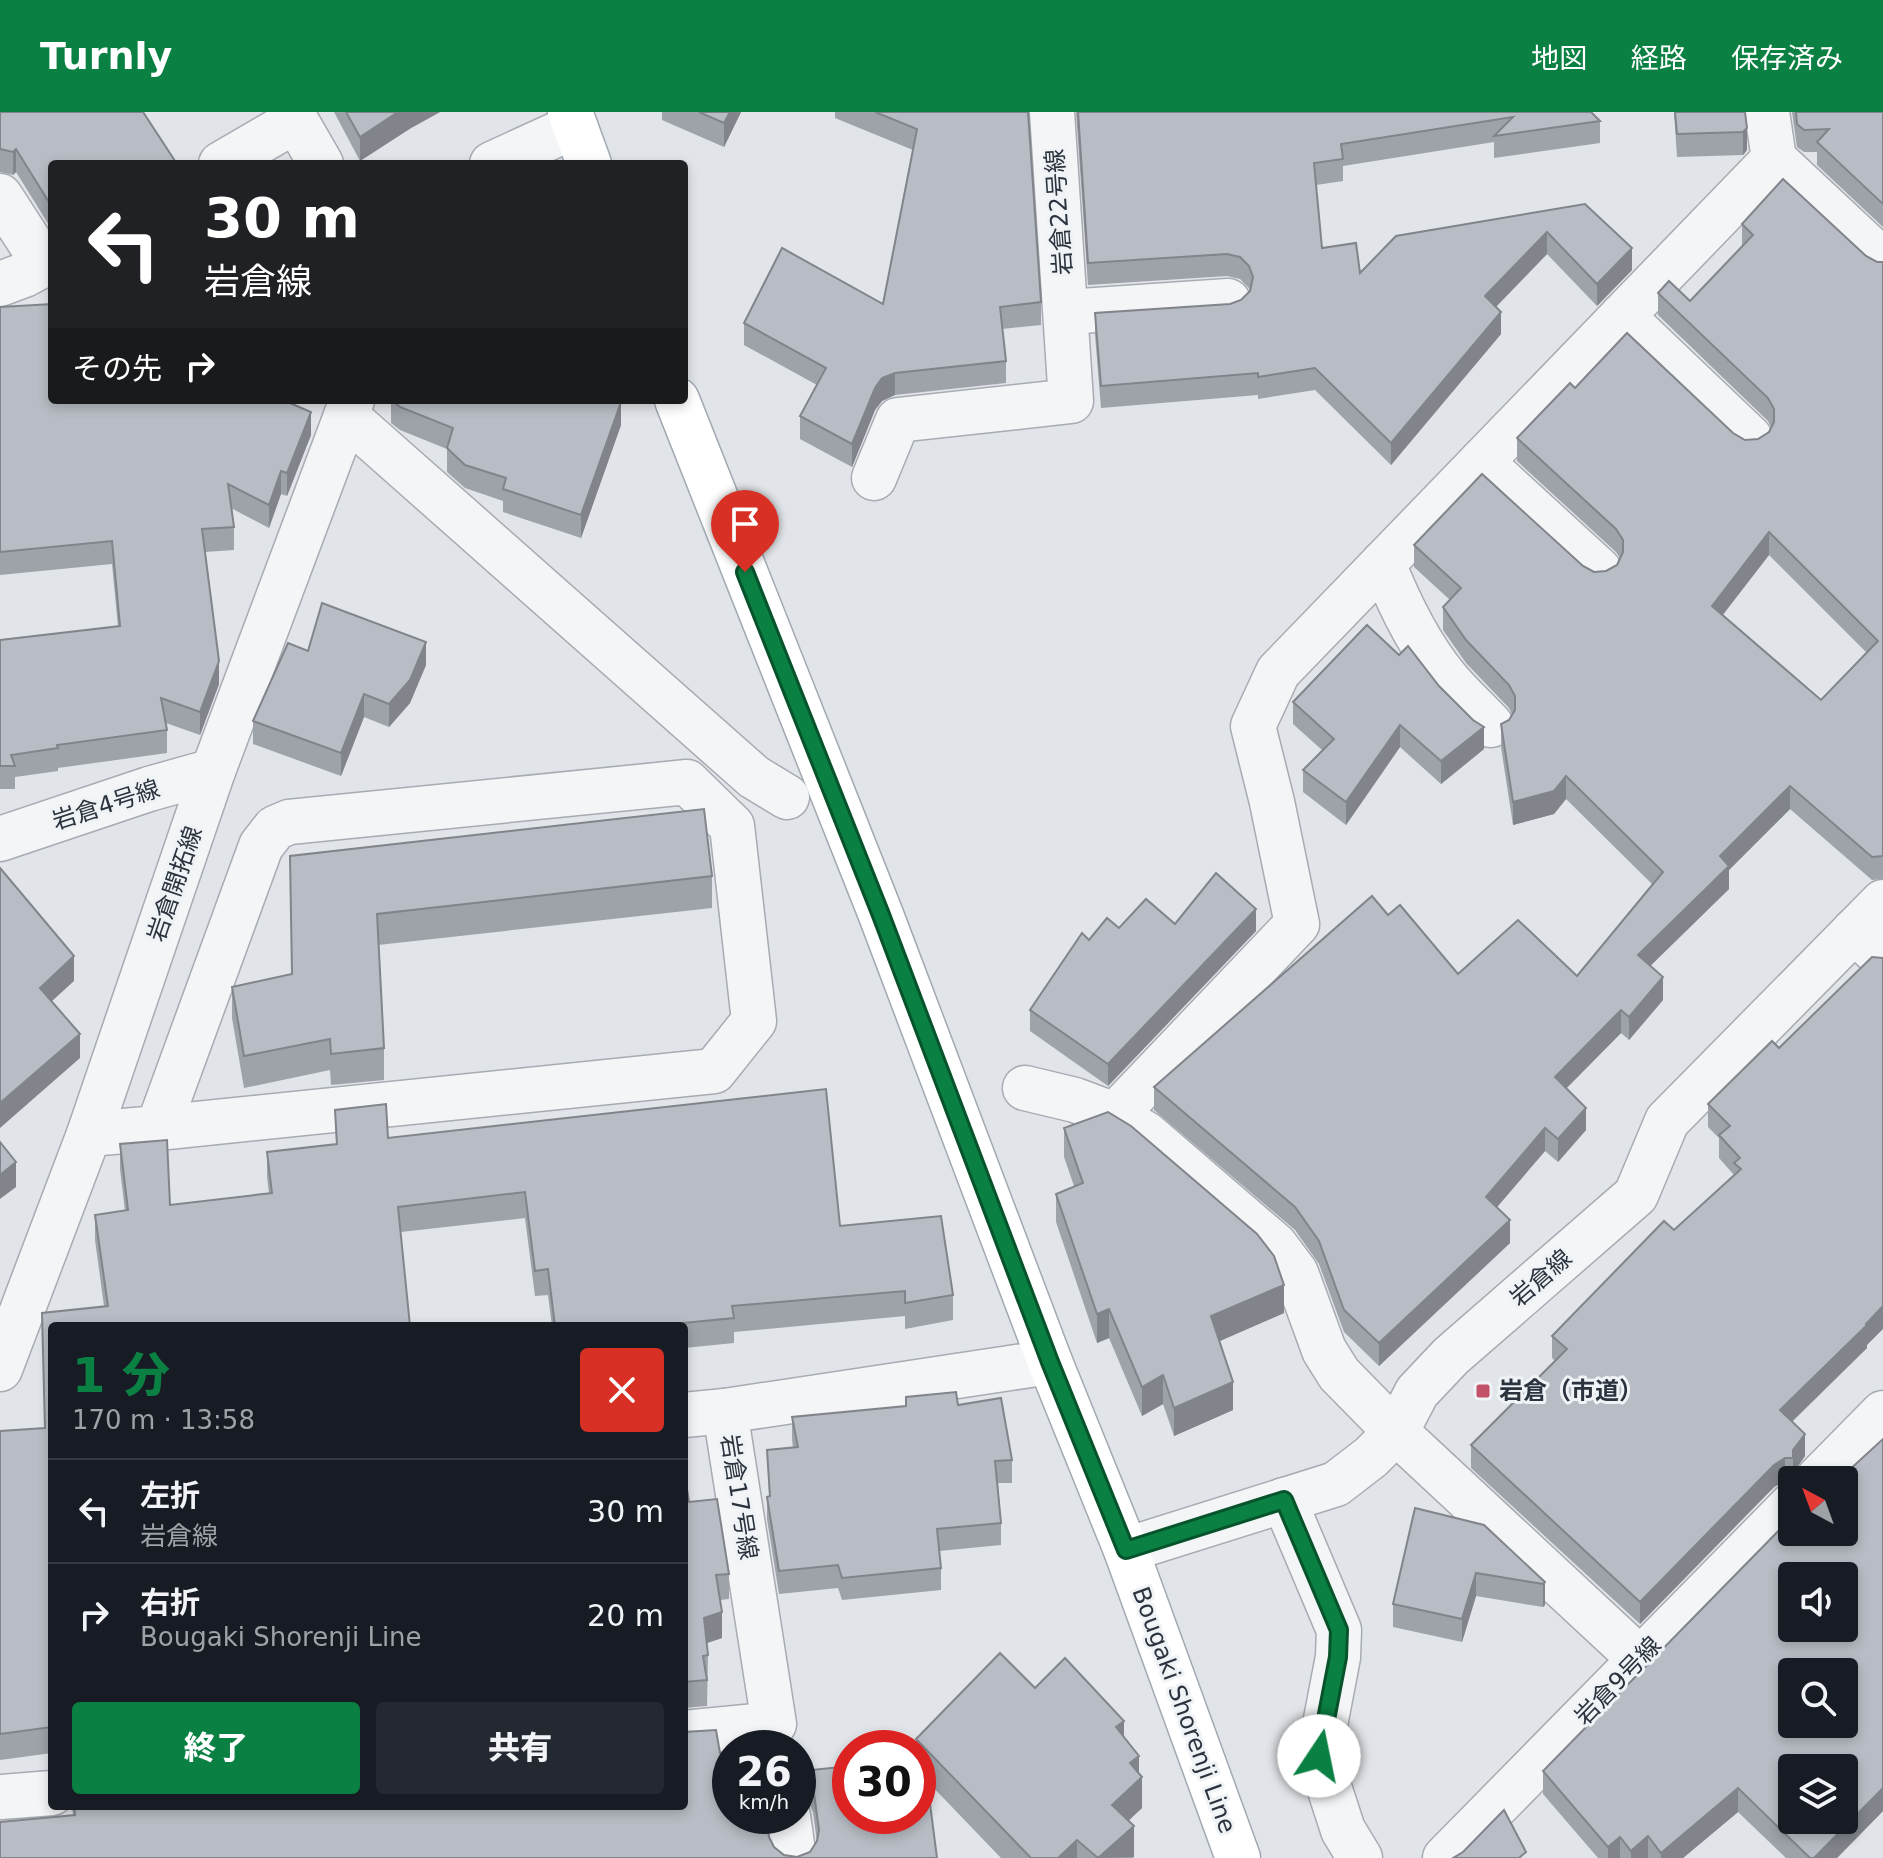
<!DOCTYPE html>
<html lang="ja">
<meta charset="utf-8">
<style>
body{margin:0;font-family:"DejaVu Sans","Noto Sans JP",sans-serif;background:#242831;color:#f1f3f6;height:100vh;display:flex;flex-direction:column;font-size:30px;white-space:nowrap}
*{box-sizing:border-box;margin:0}
p{font-size:26px;color:#9ea1a6}
.icon{flex:none;width:44px;height:44px;fill:none;stroke:currentColor;stroke-width:2;stroke-linecap:round;stroke-linejoin:round}
.map{position:relative;flex:1;overflow:hidden}
.panel{position:absolute;left:48px;top:1210px;width:640px;height:488px;display:flex;flex-direction:column;background:#171b24;border-radius:8px;box-shadow:0 4px 12px #0003}
.panel>*{flex:none}
.top-card{position:absolute;left:48px;top:48px;width:640px;height:244px;border-radius:8px;box-shadow:0 4px 12px #0003;background:#202124;color:#fff;overflow:hidden}
.needle{width:52px;rotate:319deg}
.buttons{position:absolute;left:1778px;top:1354px;display:grid;gap:16px}
.buttons a{display:grid;place-items:center;width:80px;height:80px;border-radius:8px;background:#171b24;box-shadow:0 4px 12px #0003;font-size:40px}
.speed{position:absolute;left:712px;top:1618px;display:flex;gap:16px;font-size:40px;font-weight:700;text-align:center}
.speed>*{display:grid;place-content:center;width:104px;height:104px;border-radius:50%;background:#171b24;box-shadow:0 4px 12px #0003;line-height:1}
.speed small{font-size:20px;font-weight:400}
.speed .limit{border:12px solid #d22;background:#fff;color:#111}
.pin{position:absolute;display:grid;place-items:center;width:68px;height:68px;color:#fff;margin:-82px -34px;border-radius:50% 50% 50% 0;rotate:-45deg;box-shadow:0 0 8px #0007}
.pin .icon{rotate:45deg}
.me{position:absolute;width:88px;margin:-44px;rotate:11deg;stroke-linejoin:round;filter:drop-shadow(0 0 6px #0008)}
.turn{display:flex;align-items:center;gap:28px;height:168px;padding:0 24px;font-size:36px}
.turn .icon{width:104px;height:104px;stroke-width:2.5}
.turn b{display:block;font-size:56px;line-height:68px}
.then{display:flex;align-items:center;height:76px;padding:0 24px;background:#0003;gap:16px;font-size:30px}
.round{display:grid;place-items:center;flex:none;width:84px;height:84px;border-radius:8px;background:#242831}
.headline{display:flex;align-items:center;justify-content:space-between;height:136px;padding:0 24px}
h1{font-size:48px;font-weight:800;line-height:60px;color:#0b8043}
.cta{display:flex;gap:16px;margin-top:auto;padding:16px 24px}
.cta a{flex:1;height:92px;border-radius:8px;background:#0b8043;color:#fff;font-size:32px;font-weight:800;line-height:92px;text-align:center}
.cta a+a{background:#242831;color:#f1f3f6}
ul{padding:0;list-style:none}
li{display:flex;align-items:center;gap:24px;height:104px;padding:0 24px;border-top:2px solid #363941}
li div{flex:1}
li b{display:block;font-size:30px}
li em{font-style:normal}
header{display:flex;align-items:center;gap:48px;box-sizing:border-box;height:112px;padding:0 40px;background:#0b8043;color:#fff}
header strong{font-size:38px}
nav{display:flex;gap:44px;margin-inline-start:auto;font-size:28px}
.map>svg:first-child{display:block}
.lines{fill:none;stroke-linecap:round;stroke-linejoin:round}
.minor-casing{stroke:#a7abb2;stroke-width:47}
.major-casing{stroke:#a1a9b3;stroke-width:47}
.minor{stroke:#f3f5f7;stroke-width:44}
.major{stroke:#fff;stroke-width:44}
.wall{fill:#9ea3a9;fill-rule:evenodd}
.shaded-wall{fill:#81848a}
.building{fill:#b8bdc5;stroke:#81848a;stroke-width:2;fill-rule:evenodd}
.route-casing{stroke:#07532c;stroke-width:20}
.route{stroke:#0b8043;stroke-width:14}
.poi-dot{fill:#c25167;stroke:#f0f3f6;stroke-width:3}
.labels{text-anchor:middle;stroke-width:6;stroke-linejoin:round;paint-order:stroke}
.street-label{font-size:24px;fill:#2b333e;stroke:#f0f3f6}
.poi-label{font-size:24px;font-weight:bold;fill:#2b333e;stroke:#f0f3f6;text-anchor:start}
</style>
<header>
<strong>Turnly</strong>
<nav><a>地図</a><a>経路</a><a>保存済み</a></nav>
</header>
<div class="map">
<svg width="1883" height="1746" viewBox="0 0 1883 1746">
<rect width="100%" height="100%" fill="#e1e4e8"/>
<g class="lines">
<defs>
<g id="minor">
<path d="M291 0 321 52"/>
<path d="M1767 0 1774 47"/>
<path d="M1774 47 1883 149"/>
<path d="M221 52 295 9"/>
<path d="M492 52 575 14"/>
<path d="M0 84 44 152"/>
<path d="M0 172 24 163 52 148"/>
<path d="M1066 200 1228 189"/>
<path d="M1622 204 1750 326"/>
<path d="M346 304 754 665 787 685"/>
<path d="M1481 350 1599 458"/>
<path d="M874 366 898 308 1071 289 1052 0"/>
<path d="M1383 451C1399 492 1419 533 1447 567 1460 583 1477 598 1491 613"/>
<path d="M0 727 149 677 213 659"/>
<path d="M1854 819 1883 846"/>
<path d="M1025 976 1075 988 1115 1003 1146 1022 1275 1133 1296 1161 1324 1238 1339 1262 1396 1320 1640 1547"/>
<path d="M1115 1003 1297 812 1272 690 1253 614 1278 560 1774 47"/>
<path d="M89 1022 158 1016 714 959 754 909 732 714 687 670 289 710 275 716 261 734 158 1016"/>
<path d="M0 1257 89 1022 213 659 352 288"/>
<path d="M684 1303 725 1299"/>
<path d="M1817 1368 1883 1301"/>
<path d="M1284 1388 1339 1518 1338 1545 1319 1644 1343 1718 1360 1746"/>
<path d="M1126 1438 1336 1372 1371 1345 1396 1320 1417 1280 1451 1244 1636 1083 1667 1009 1883 790"/>
<path d="M684 1621 774 1612 725 1299 1050 1250"/>
<path d="M0 1685 52 1681"/>
<path d="M788 1704 794 1746"/>
<path d="M1445 1746 1792 1393"/>
</g>
<g id="major">
<path d="M570 0 589 52"/>
<path d="M677 288 881 803 1050 1250 1126 1438 1238 1746"/>
</g>
</defs>
<!-- minor casing -->
<use href="#minor" class="minor-casing"/>
<!-- major casing -->
<use href="#major" class="major-casing"/>
<!-- minor -->
<use href="#minor" class="minor"/>
<!-- major -->
<use href="#major" class="major"/>
</g>
<!-- wall -->
<g class="wall">
<path d="M0 0 52 52V118L16 60 13 63 0 60Z"/>
<path d="M334 0H440L411 16 360 49Z"/>
<path d="M662 0H741L724 35 662 8Z"/>
<path d="M835 0H1028L1041 190V213L1002 217 1006 249V271L895 283 882 289 875 298 852 355 800 327V304L817 273 744 233V211L883 192 913 38 835 6Z"/>
<path d="M1076 0H1591L1600 9V31L1494 46V30L1343 54V69L1316 73 1322 136 1360 161 1585 92 1632 158 1597 194 1547 142 1496 195 1501 222 1391 353 1315 278 1258 287V283L1101 296 1095 223V201L1230 192 1241 188 1250 179 1249 176 1240 167 1227 164 1088 173Z"/>
<path d="M1674 0H1745L1747 38 1743 43 1677 45Z"/>
<path d="M1792 0H1883V115L1817 53V40H1804L1797 35Z"/>
<path d="M1742 112 1866 144 1877 150H1883V767L1872 768 1790 697 1729 758V777L1650 854 1663 888 1629 928 1621 921 1566 976 1586 1018 1558 1050 1545 1039 1497 1095 1510 1131 1379 1254 1344 1220 1319 1152 1295 1118 1154 998V975L1388 803 1458 862 1577 864 1652 772 1566 687 1554 702 1513 713 1501 635V612L1509 608 1512 602 1509 596 1466 551 1443 518V495L1450 488 1414 455V433L1583 454 1594 460 1606 459 1617 453 1620 446 1616 440 1517 349V326L1575 276 1733 321 1745 328 1758 327 1769 320 1771 315 1768 309 1658 203V181L1690 189 1742 134ZM1769 443 1867 541 1821 588 1722 503Z"/>
<path d="M0 195 311 323 287 384 281 382 269 416 231 396 234 415V438L205 440 219 572 200 623 166 611 167 618V641L58 656V659L15 665V677H0V528L118 515 112 452 0 463Z"/>
<path d="M391 288 621 313 581 426 503 400V389L465 376 447 360V337L400 318 391 311Z"/>
<path d="M1367 513 1484 637 1441 672 1400 635 1346 713 1303 680V658L1322 638 1293 612V590Z"/>
<path d="M308 539 426 553 410 591 389 615 364 605 341 664 253 632V609Z"/>
<path d="M290 744 712 764V796L378 833 384 936V968L331 973 330 958 244 976 232 906V875L292 863Z"/>
<path d="M1175 812 1256 819 1108 974 1030 919V898L1089 828 1119 816Z"/>
<path d="M1779 936 1867 1233V1236L1792 1310 1805 1344 1793 1361V1368L1785 1369 1774 1375 1640 1512 1471 1356V1333L1555 1249 1552 1246V1224L1674 1118 1734 1063 1719 1046V1026L1708 1015V992Z"/>
<path d="M335 998 388 1026 840 1114 953 1183V1208L905 1217V1204L734 1220V1231L684 1236V1214H552L548 1183 535 1184 525 1106 401 1120 52 1214V1641L0 1648V1319L45 1316 42 1201 104 1194 95 1128V1103L125 1099 120 1057V1032L170 1093 269 1081 267 1065V1040L336 1032Z"/>
<path d="M1064 1016 1284 1201 1219 1229 1233 1298 1174 1324 1163 1292 1142 1304 1109 1226 1097 1231 1056 1110V1082L1074 1074 1064 1045Z"/>
<path d="M958 1293 1012 1348V1371H998L1001 1411V1433L939 1439 941 1456V1478L842 1488 838 1476 779 1482 767 1407V1385L769 1384 767 1338 793 1336 792 1327V1305Z"/>
<path d="M1883 1327V1699L1837 1746H1786L1738 1700 1683 1746H1598L1543 1682V1659L1847 1360Z"/>
<path d="M684 1358 689 1390 729 1462V1487L720 1488 722 1526 707 1531 708 1543 707 1594 684 1596Z"/>
<path d="M1415 1396 1545 1470V1493L1543 1495 1476 1484 1462 1530 1393 1515V1492Z"/>
<path d="M1035 1576 1124 1625 1139 1661 1142 1696 1128 1709 1134 1745 1133 1746H1001L927 1669 937 1746H0L73 1703 72 1694H684L720 1641 769 1725 774 1735 784 1743 797 1745 810 1740 817 1730 813 1700 808 1689 802 1684V1659L918 1704V1636H916V1627Z"/>
</g>
<!-- shaded-wall -->
<g class="shaded-wall">
<path d="M398 0H440L411 16 360 49V25Z"/>
<path d="M730 0H741L724 35V11Z"/>
<path d="M1747 16V38L1743 43V20Z"/>
<path d="M16 37V60L13 63V40Z"/>
<path d="M1547 120V142L1485 206V184Z"/>
<path d="M1632 136V158L1597 194V172Z"/>
<path d="M1501 200V222L1391 353V331Z"/>
<path d="M895 261V283L882 289 875 298 852 355V332L875 276 882 266Z"/>
<path d="M621 290V313L581 426V403Z"/>
<path d="M311 300V323L287 384V361Z"/>
<path d="M281 359V382L269 416V393Z"/>
<path d="M1769 420V443L1712 517V494Z"/>
<path d="M426 530V553L410 591 389 615V592Z"/>
<path d="M219 549V572L200 623V600Z"/>
<path d="M364 582V605L341 664V641Z"/>
<path d="M1400 613V635L1346 713V690Z"/>
<path d="M1484 615V637L1441 672V649Z"/>
<path d="M1566 664V687L1554 702 1513 713V690Z"/>
<path d="M1790 674V697L1729 758V777L1638 866V843L1720 744Z"/>
<path d="M1256 797V819L1108 974V952Z"/>
<path d="M74 844V869L40 900V876Z"/>
<path d="M1663 865V888L1629 928V905Z"/>
<path d="M1621 898V921L1555 988V965Z"/>
<path d="M80 922V946L0 1016V991Z"/>
<path d="M1586 996V1018L1558 1050V1027Z"/>
<path d="M1545 1016V1039L1486 1108V1085Z"/>
<path d="M16 1050V1075L0 1087V1063Z"/>
<path d="M1510 1108V1131L1379 1254V1231Z"/>
<path d="M1284 1173V1201L1211 1233V1204Z"/>
<path d="M1883 1194V1217L1867 1233V1236L1780 1321V1298Z"/>
<path d="M1109 1197V1226L1097 1231V1202Z"/>
<path d="M1163 1263V1292L1142 1304V1275Z"/>
<path d="M1233 1270V1298L1174 1324V1296Z"/>
<path d="M1805 1322V1344L1793 1361V1368V1338Z"/>
<path d="M1785 1346V1369L1774 1375 1640 1512V1490L1774 1353Z"/>
<path d="M1476 1461V1484L1462 1530V1507Z"/>
<path d="M1545 1470V1493L1543 1495V1472Z"/>
<path d="M722 1500V1526L704 1532V1506Z"/>
<path d="M1124 1609V1641L1116 1615Z"/>
<path d="M1139 1644V1668L1142 1665V1696L1112 1724V1693L1130 1651Z"/>
<path d="M1738 1676V1700L1683 1746H1661V1741Z"/>
<path d="M1883 1676V1699L1837 1746H1814Z"/>
<path d="M1134 1714V1745L1098 1746Z"/>
<path d="M1648 1724V1746H1631V1739Z"/>
<path d="M1620 1725V1746H1608V1735Z"/>
<path d="M1077 1728V1746H1058Z"/>
</g>
<!-- building -->
<g class="building">
<path d="M0 0H143L177 52H52V95L16 37 13 40 0 37Z"/>
<path d="M346 0H398L360 25Z"/>
<path d="M699 0H730L724 11Z"/>
<path d="M875 0H1028L1041 190 1000 195 1006 249 895 261 882 266 875 276 852 332 800 304 826 256 744 211 782 136 883 192 917 17Z"/>
<path d="M1078 0H1591L1600 9 1494 24 1513 5 1341 32 1343 47 1314 51 1322 136 1356 131 1360 161 1396 124 1585 92 1632 136 1597 172 1547 120 1485 184 1501 200 1391 331 1315 256 1258 265V261L1101 274 1095 201 1230 192 1241 188 1250 179 1253 165 1249 154 1240 145 1227 142 1088 151Z"/>
<path d="M1675 0H1745L1747 16 1743 20 1677 22Z"/>
<path d="M1796 0H1883V92L1817 30 1829 17 1804 18 1797 12Z"/>
<path d="M1783 67 1866 144 1877 150H1883V744L1872 745 1790 674 1720 744 1729 754 1638 843 1663 865 1629 905 1621 898 1555 965 1586 996 1558 1027 1545 1016 1486 1085 1510 1108 1379 1231 1344 1198 1319 1129 1295 1095 1154 975 1372 784 1388 803 1400 793 1458 862 1518 808 1577 864 1663 760 1566 664 1554 679 1513 690 1501 612 1509 608 1515 598V584L1509 573 1466 528 1443 495 1461 476 1414 433 1482 362 1583 454 1594 460 1606 459 1617 453 1623 440V428L1616 417 1517 326 1570 271 1575 276 1627 221 1733 321 1745 328 1758 327 1769 320 1774 310V297L1768 286 1658 181 1669 169 1690 189 1753 123 1742 112ZM1769 420 1878 529 1821 588 1712 494Z"/>
<path d="M52 192V288H283L311 300 287 361 281 359 269 393 228 372 234 415 202 417 219 549 200 600 161 586 167 618 57 633 58 636 11 643 15 654H0V528L120 514 112 429 0 440V195Z"/>
<path d="M392 288H614L621 290 581 403 503 377 506 366 465 353 447 336 453 316 400 295Z"/>
<path d="M322 491 426 530 410 568 389 592 364 582 341 641 253 609 288 531 308 539Z"/>
<path d="M1367 513 1399 543 1408 534 1439 574 1473 608 1484 615 1441 649 1400 613 1346 690 1303 658 1334 627 1293 590Z"/>
<path d="M704 697 712 764 377 802 384 936 331 942 330 927 244 944 232 875 292 862 290 744Z"/>
<path d="M0 756 74 844 40 876 80 922 0 991Z"/>
<path d="M1216 761 1256 797 1108 952 1030 898 1082 821 1089 828 1107 806 1119 816 1146 787 1175 812Z"/>
<path d="M1872 845 1883 846V1194L1866 1212 1867 1213 1780 1298 1805 1322 1793 1338V1346H1785L1774 1353 1640 1490 1471 1333 1567 1237 1552 1224 1664 1109 1674 1118 1741 1057 1734 1051 1740 1046 1719 1023 1730 1014 1708 992 1772 929 1779 936Z"/>
<path d="M826 977 840 1114 941 1104 953 1183 905 1191V1179L732 1194 734 1206 652 1214H555L548 1157 535 1159 525 1080 398 1095 410 1214H52V1615L0 1622V1319L45 1316 42 1201 108 1194 95 1103 128 1098 120 1032 167 1028 170 1093 272 1081 267 1040 337 1032 335 998 386 992 388 1026Z"/>
<path d="M1108 1000 1131 1014 1257 1122 1274 1144 1284 1173 1211 1204 1233 1270 1174 1296 1163 1263 1142 1275 1109 1197 1097 1202 1056 1082 1083 1071 1064 1016Z"/>
<path d="M0 1030 16 1050 0 1063Z"/>
<path d="M956 1280 958 1293 1001 1286 1012 1348 995 1349 1001 1411 937 1417 941 1456 842 1466 838 1453 779 1459 767 1385 770 1384 767 1338 798 1335 792 1305 906 1294V1285Z"/>
<path d="M1883 1327V1676L1814 1746H1810L1738 1676 1661 1741 1648 1724 1631 1739 1620 1725 1608 1735 1543 1659 1792 1405V1420H1844V1368H1825L1842 1355 1847 1360ZM1792 1464H1844V1516H1792ZM1792 1560H1844V1612H1792ZM1792 1656H1844V1708H1792Z"/>
<path d="M684 1358 689 1390 717 1387 729 1462 716 1463 722 1500 704 1506 708 1543 703 1544 707 1568 684 1570Z"/>
<path d="M1415 1396 1484 1413 1545 1470 1543 1472 1476 1461 1462 1507 1393 1492Z"/>
<path d="M1000 1541 1035 1576 1065 1546 1124 1609 1116 1615 1139 1644 1130 1651 1142 1665 1112 1693 1134 1714 1098 1746 1077 1728 1058 1746H1031L916 1627Z"/>
<path d="M716 1618 720 1641 730 1640V1704H766L769 1725 774 1735 784 1743 797 1745 810 1740 817 1729 819 1718 813 1674 808 1664 802 1659 850 1654V1704H918V1646L924 1645 937 1746H0V1710L75 1703 74 1694H684V1620Z"/>
<path d="M1504 1698 1526 1740 1519 1746H1453L1463 1740Z"/>
</g>
<g class="lines">
<defs>
<path id="route" d="M745 460 881 803 1050 1250 1126 1438 1284 1388 1339 1518 1338 1545 1319 1644"/>
</defs>
<!-- route casing -->
<use href="#route" class="route-casing"/>
<!-- route -->
<use href="#route" class="route"/>
</g>
<!-- markers -->
<rect class="poi-dot" x="1475" y="1271" width="16" height="16" rx="4"/>
<g class="labels">
<!-- street labels -->
<g class="street-label">
<text transform="translate(1059 100) rotate(-94)" y="8">岩倉22号線</text>
<text transform="translate(106 693) rotate(-18)" y="8">岩倉4号線</text>
<text transform="translate(175 772) rotate(-71)" y="8">岩倉開拓線</text>
<text transform="translate(1541 1166) rotate(-41)" y="8">岩倉線</text>
<text transform="translate(739 1385) rotate(81)" y="8">岩倉17号線</text>
<text transform="translate(1618 1569) rotate(-46)" y="8">岩倉9号線</text>
<text transform="translate(1184 1598) rotate(70)" y="8">Bougaki Shorenji Line</text>
</g>
<!-- poi labels -->
<g class="poi-label">
<text x="1499" y="1287">岩倉（市道）</text>
</g>
</g>
</svg>
<div class="buttons">
<a><svg class="needle" viewBox="-14 -14 28 28"><path d="M0-13l5 13h-10z" fill="#e53935"/><path d="M0 13l5-13h-10z" fill="#9ea1a6"/></svg></a>
<a><svg class="icon" aria-label="sound" viewBox="0 0 24 24"><path d="M4 9h4l5-4v14l-5-4H4zM17 9q2 3 0 6"/></svg></a>
<a><svg class="icon" aria-label="search" viewBox="0 0 24 24"><circle cx="10" cy="10" r="6"/><path d="M15 15l6 6"/></svg></a>
<a><svg class="icon" aria-label="layers" viewBox="0 0 24 24"><path d="M12 4l9 5-9 5-9-5zM3 14l9 5 9-5"/></svg></a>
</div>
<div class="speed"><div>26<small>km/h</small></div><div class="limit">30</div></div>
<div class="pin" style="left:745px;top:460px;background:#d93025"><svg class="icon" aria-label="arrive" viewBox="0 0 24 24"><path d="M6 21V4h12l-3 4 3 4H6"/></svg></div>
<svg class="me" style="left:1319px;top:1644px" viewBox="-20 -20 40 40"><circle r="19" fill="#fff"/><path d="M0-13L10 11 0 6-10 11z" fill="#0b8043"/></svg>
<div class="top-card">
<div class="turn"><svg class="icon" aria-label="left" viewBox="0 0 24 24"><path d="M17 20v-9H6M10 6l-5 5 5 5"/></svg><div><b>30 m</b>岩倉線</div></div>
<div class="then">その先<svg class="icon" aria-label="right" viewBox="0 0 24 24"><path d="M7 20v-9h11M14 6l5 5-5 5"/></svg></div>
</div>
<section class="panel">
<div class="headline"><div><h1>1 分</h1><p>170 m · 13:58</p></div><a class="round" style="background:#d93025;color:#fff"><svg class="icon" aria-label="close" viewBox="0 0 24 24"><path d="M6 6l12 12M18 6L6 18"/></svg></a></div>
<ul>
<li><svg class="icon" aria-label="left" viewBox="0 0 24 24"><path d="M17 20v-9H6M10 6l-5 5 5 5"/></svg><div><b>左折</b><p>岩倉線</p></div><em>30 m</em></li>
<li><svg class="icon" aria-label="right" viewBox="0 0 24 24"><path d="M7 20v-9h11M14 6l5 5-5 5"/></svg><div><b>右折</b><p>Bougaki Shorenji Line</p></div><em>20 m</em></li>
</ul>
<div class="cta"><a>終了</a><a>共有</a></div>
</section>
</div>
